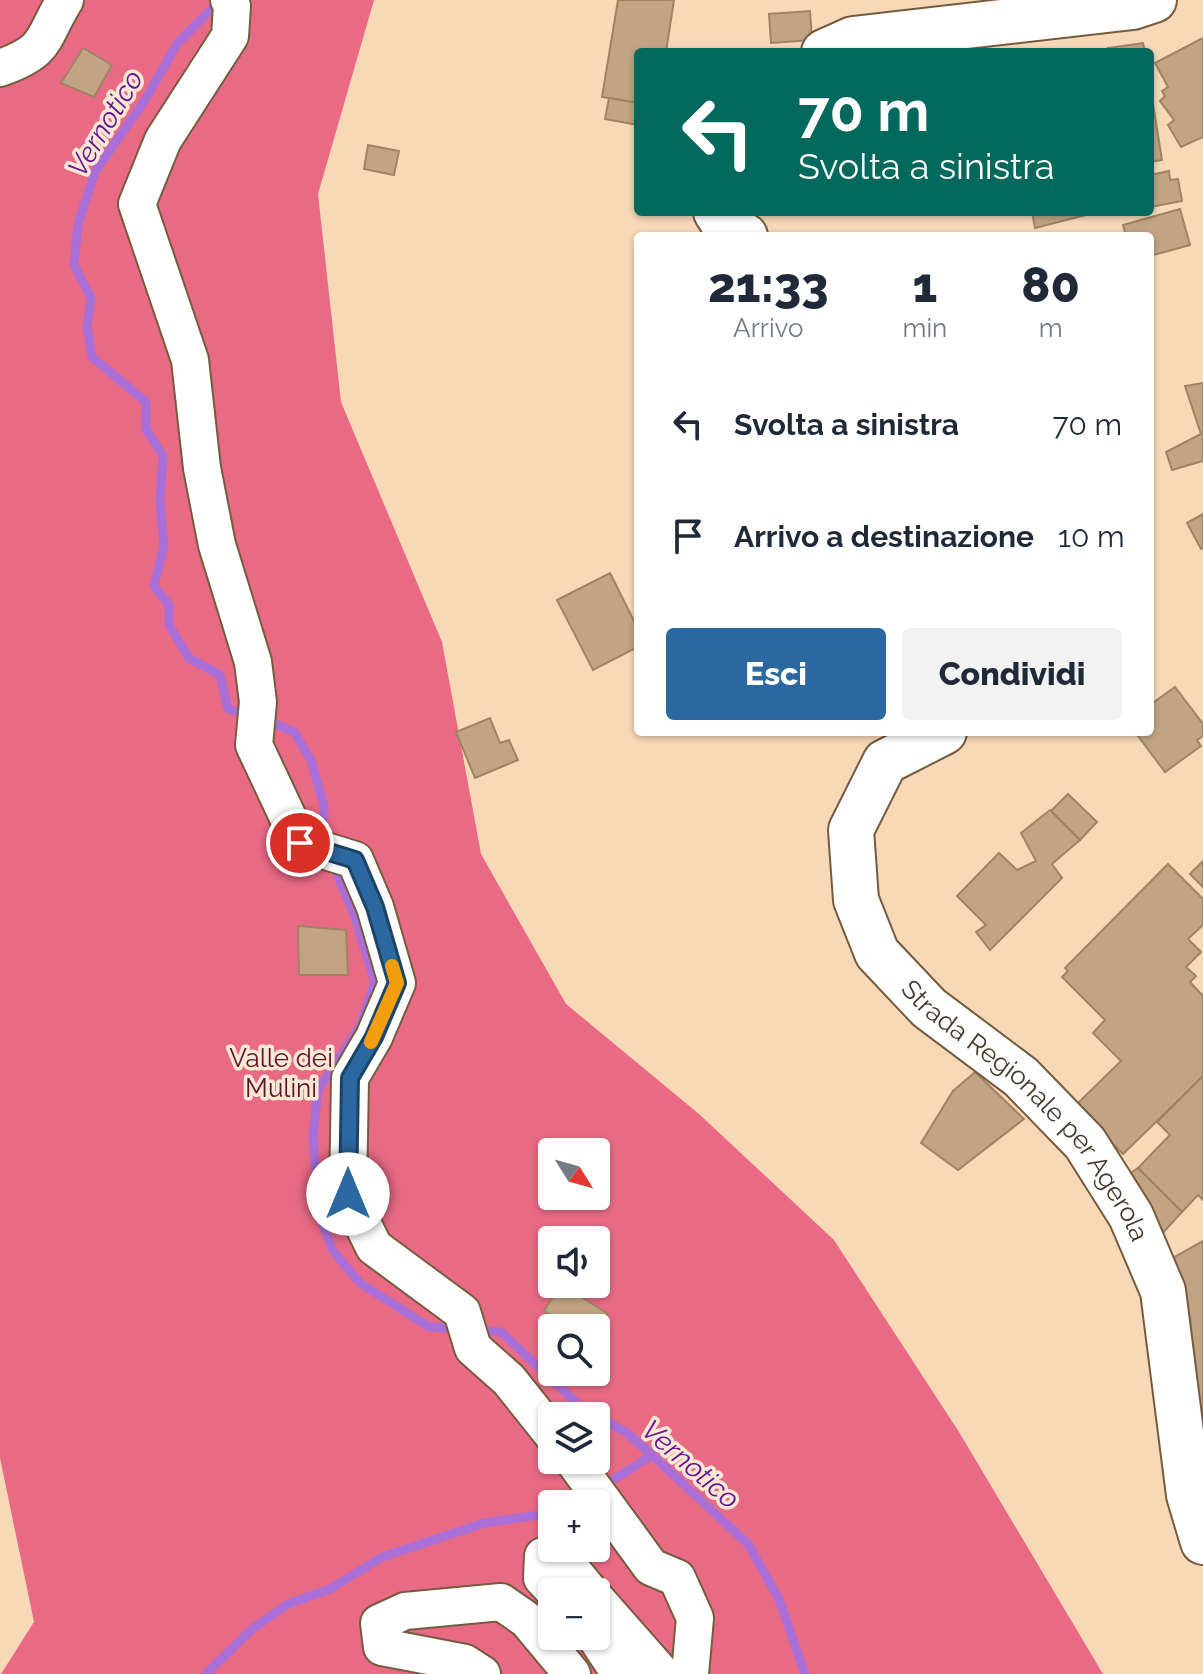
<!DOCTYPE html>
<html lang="it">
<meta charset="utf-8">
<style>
body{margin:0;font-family:Raleway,sans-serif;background:#f2f2f3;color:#1f2937;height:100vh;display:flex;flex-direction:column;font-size:30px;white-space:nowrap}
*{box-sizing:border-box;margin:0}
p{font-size:26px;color:#747a83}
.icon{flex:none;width:44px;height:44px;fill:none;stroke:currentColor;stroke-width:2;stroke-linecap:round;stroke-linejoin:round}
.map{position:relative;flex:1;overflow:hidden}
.sheet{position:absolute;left:634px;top:232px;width:520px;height:504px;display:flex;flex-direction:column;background:#fff;border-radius:8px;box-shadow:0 2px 6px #0004}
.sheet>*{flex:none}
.hud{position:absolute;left:634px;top:48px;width:520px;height:168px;border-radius:8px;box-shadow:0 2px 6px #0004;background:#00695c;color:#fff;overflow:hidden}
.needle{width:52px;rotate:127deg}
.fabs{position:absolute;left:538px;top:1138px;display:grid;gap:16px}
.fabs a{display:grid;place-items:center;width:72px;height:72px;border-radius:8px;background:#fff;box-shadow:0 2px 6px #0004;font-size:40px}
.pin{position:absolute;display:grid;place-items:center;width:68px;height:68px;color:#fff;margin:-34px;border:4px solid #fff;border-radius:50%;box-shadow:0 2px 8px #0007}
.me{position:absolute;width:88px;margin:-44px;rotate:0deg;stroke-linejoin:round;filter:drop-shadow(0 0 6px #0008)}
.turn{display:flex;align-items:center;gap:28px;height:168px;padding:0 32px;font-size:36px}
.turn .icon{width:104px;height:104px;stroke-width:2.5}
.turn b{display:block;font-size:56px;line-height:68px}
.eta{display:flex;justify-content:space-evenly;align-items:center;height:136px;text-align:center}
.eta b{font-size:48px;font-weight:800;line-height:56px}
.primary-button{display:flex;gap:16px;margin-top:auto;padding:16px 32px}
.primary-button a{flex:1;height:92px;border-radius:8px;background:#2b689f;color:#fff;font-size:32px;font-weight:800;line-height:92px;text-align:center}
.primary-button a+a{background:#f2f2f3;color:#1f2937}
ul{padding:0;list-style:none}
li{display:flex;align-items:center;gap:24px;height:112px;padding:0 32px}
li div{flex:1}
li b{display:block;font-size:30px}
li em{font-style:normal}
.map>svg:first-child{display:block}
.forest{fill:#e96a85;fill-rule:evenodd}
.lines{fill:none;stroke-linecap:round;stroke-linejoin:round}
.stream{stroke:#aa6fd7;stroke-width:9}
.building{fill:#c2a484;stroke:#a08364;stroke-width:2}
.minor-casing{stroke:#765c3e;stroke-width:40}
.secondary-casing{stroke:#765c3e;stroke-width:48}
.minor{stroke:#fff;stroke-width:36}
.secondary{stroke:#fff;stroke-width:44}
.route-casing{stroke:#1c4467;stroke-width:20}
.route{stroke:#2b689f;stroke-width:14}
.slow{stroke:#f59e0b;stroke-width:14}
.labels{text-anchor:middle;stroke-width:7;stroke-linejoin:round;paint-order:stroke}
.park-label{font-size:26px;fill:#63132b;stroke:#fbe8d4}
.street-label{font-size:26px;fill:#45392b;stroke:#fbe8d4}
.water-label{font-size:28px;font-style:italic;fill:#681896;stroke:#fbe8d4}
</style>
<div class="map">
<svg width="1203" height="1674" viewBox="0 0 1203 1674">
<rect width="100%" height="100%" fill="#f7d8b7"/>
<!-- forest -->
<path class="forest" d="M0 0H374L318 194 341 402 442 642 481 854 566 1004 699 1114 834 1240 959 1432 1103 1674H1L34 1622 0 1458ZM552 1152H596V1196H552ZM552 1240H596V1284H552ZM552 1328H596V1372H552ZM552 1416H596V1460H552ZM552 1504H596V1548H552ZM552 1592H596V1636H552Z"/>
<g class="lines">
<!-- stream -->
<g class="stream">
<path d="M219 1 177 44 145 100 95 172 78 224 74 265 91 298 87 326 92 357 146 402V429L163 456 160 501 164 545 154 586 169 605V625L189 658 220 675 228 709 249 715"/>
<path d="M264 719 294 732 311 760 324 806 323 841"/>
<path d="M332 862 354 914 375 982 360 1026 318 1090 313 1136 318 1212 333 1251 360 1283 429 1327 459 1329"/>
<path d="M478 1330 501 1332 580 1406 627 1433 652 1455 748 1544 779 1599 805 1674"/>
<path d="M602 1487 652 1455"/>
<path d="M206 1674 252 1629 288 1604 330 1589 382 1557 484 1523 552 1513"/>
</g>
</g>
<!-- building -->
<g class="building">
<path d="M618 0H674L666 52H638V103L602 97Z"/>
<path d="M810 11 812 40 771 43 769 14Z"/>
<path d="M1203 38V137L1181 147 1168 125 1174 120 1160 101 1165 96 1162 91 1168 87 1155 63Z"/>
<path d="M1143 43 1145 52H1109L1108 48Z"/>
<path d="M83 48 112 65 94 97 61 83Z"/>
<path d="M1150 85 1162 160 1150 162Z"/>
<path d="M609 98 638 103V125L605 119Z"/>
<path d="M368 145 399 151 394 175 364 169Z"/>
<path d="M1169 171 1170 180 1178 179 1182 201 1150 207V175Z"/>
<path d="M1180 209 1190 245 1150 256V236H1126L1123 225Z"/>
<path d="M1032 212H1098L1035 228Z"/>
<path d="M1203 383V461L1172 470 1166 452 1201 434 1185 386Z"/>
<path d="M1203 514V548L1201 549 1187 523Z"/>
<path d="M610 573 638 629V647L593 670 557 600Z"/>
<path d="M1175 687 1203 724V736L1197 740 1201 746 1165 772 1135 732H1150V705Z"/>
<path d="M490 718 500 743 509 740 518 760 475 778 456 732Z"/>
<path d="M1068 794 1097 822 1080 840 1051 811Z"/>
<path d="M1050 810 1080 840 1052 864 1062 878 990 950 976 932 986 925 957 896 999 853 1017 870 1036 861 1021 833Z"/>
<path d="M1203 861V887L1190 874Z"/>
<path d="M1168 864 1203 899V925L1188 939 1201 952 1186 967 1196 976 1190 982 1203 996V1076L1123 1154 1075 1106 1121 1061 1093 1033 1105 1020 1062 977 1068 971 1065 968Z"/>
<path d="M298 926 346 930 348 975H299Z"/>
<path d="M975 1072 1024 1119 958 1170 921 1143 953 1091Z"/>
<path d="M1203 1076V1200L1198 1195 1182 1212 1138 1168 1170 1135 1157 1122Z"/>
<path d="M1138 1168 1182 1212 1161 1235 1123 1178Z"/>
<path d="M1203 1241V1415L1199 1418 1190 1318 1171 1259Z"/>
<path d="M561 1284 608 1314 596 1333V1328H572L544 1311Z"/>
</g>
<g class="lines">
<defs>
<g id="minor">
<path d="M229 0 232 6 230 36 163 140 137 204 190 360 202 468 217 545 253 662 258 702 254 745 300 843 355 860 375 907 397 983 374 1037 350 1078 348 1194 374 1247 462 1312 473 1348 509 1380 552 1434"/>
<path d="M0 68C49 51 41 39 65 0"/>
<path d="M573 1460 651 1567 677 1578 695 1618 690 1674"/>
<path d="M555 1592 542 1578 543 1556 567 1564 590 1592"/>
<path d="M596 1599 662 1674"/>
<path d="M595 1636 620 1674"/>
<path d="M482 1674 465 1663 382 1647 379 1623 405 1611 501 1602 527 1620 572 1674"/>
</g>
<g id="secondary">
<path d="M824 52 853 39 1133 7 1154 0"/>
<path d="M716 212 723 223 745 236"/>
<path id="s1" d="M944 732 885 762 851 830 856 900 877 953 929 1008 1021 1077 1085 1143 1131 1216 1163 1291 1189 1495 1203 1542"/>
</g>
</defs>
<!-- minor casing -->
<use href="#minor" class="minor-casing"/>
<!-- secondary casing -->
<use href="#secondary" class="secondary-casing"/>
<!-- minor -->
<use href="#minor" class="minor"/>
<!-- secondary -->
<use href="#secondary" class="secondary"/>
</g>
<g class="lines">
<defs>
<path id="route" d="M300 843 355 860 375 907 397 983 374 1037 350 1078 348 1194"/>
</defs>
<!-- route casing -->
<use href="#route" class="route-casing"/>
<!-- route -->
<use href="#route" class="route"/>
<!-- slow -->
<path class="slow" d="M371 1042 397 983 392 966"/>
</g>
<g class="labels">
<!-- park labels -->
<g class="park-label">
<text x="281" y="1067">Valle dei<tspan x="281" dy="30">Mulini</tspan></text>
</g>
<!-- street labels -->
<g class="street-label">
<text dy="9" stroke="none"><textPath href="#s1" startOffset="488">Strada Regionale per Agerola</textPath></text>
</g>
<!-- water labels -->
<g class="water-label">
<text transform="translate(105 123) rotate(-59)" y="10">Vernotico</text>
<text transform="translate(691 1464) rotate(41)" y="10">Vernotico</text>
</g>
</g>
</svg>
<div class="fabs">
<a><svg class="needle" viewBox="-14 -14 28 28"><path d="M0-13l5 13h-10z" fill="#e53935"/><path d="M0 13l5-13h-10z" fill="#747a83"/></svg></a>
<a><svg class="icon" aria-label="sound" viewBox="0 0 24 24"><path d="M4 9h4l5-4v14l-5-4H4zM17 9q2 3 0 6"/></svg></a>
<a><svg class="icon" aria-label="search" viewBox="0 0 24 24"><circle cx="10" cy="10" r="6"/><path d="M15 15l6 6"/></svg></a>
<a><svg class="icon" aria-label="layers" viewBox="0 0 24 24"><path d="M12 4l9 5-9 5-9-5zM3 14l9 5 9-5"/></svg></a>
<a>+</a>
<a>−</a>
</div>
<div class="pin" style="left:300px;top:843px;background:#d93025"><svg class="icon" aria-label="arrive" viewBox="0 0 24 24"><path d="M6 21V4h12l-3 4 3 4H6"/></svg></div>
<svg class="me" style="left:348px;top:1194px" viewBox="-20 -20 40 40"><circle r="19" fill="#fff"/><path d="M0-13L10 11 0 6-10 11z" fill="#2b689f"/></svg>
<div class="hud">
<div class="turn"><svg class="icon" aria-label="left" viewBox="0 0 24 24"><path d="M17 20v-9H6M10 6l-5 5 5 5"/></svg><div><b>70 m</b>Svolta a sinistra</div></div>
</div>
<section class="sheet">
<div class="eta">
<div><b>21:33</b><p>Arrivo</p></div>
<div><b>1</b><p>min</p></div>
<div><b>80</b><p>m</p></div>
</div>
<ul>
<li><svg class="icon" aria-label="left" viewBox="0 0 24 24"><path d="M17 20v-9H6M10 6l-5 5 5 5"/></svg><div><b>Svolta a sinistra</b></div><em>70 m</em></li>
<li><svg class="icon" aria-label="arrive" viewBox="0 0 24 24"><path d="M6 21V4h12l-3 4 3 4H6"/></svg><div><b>Arrivo a destinazione</b></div><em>10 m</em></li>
</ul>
<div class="primary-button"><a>Esci</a><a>Condividi</a></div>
</section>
</div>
